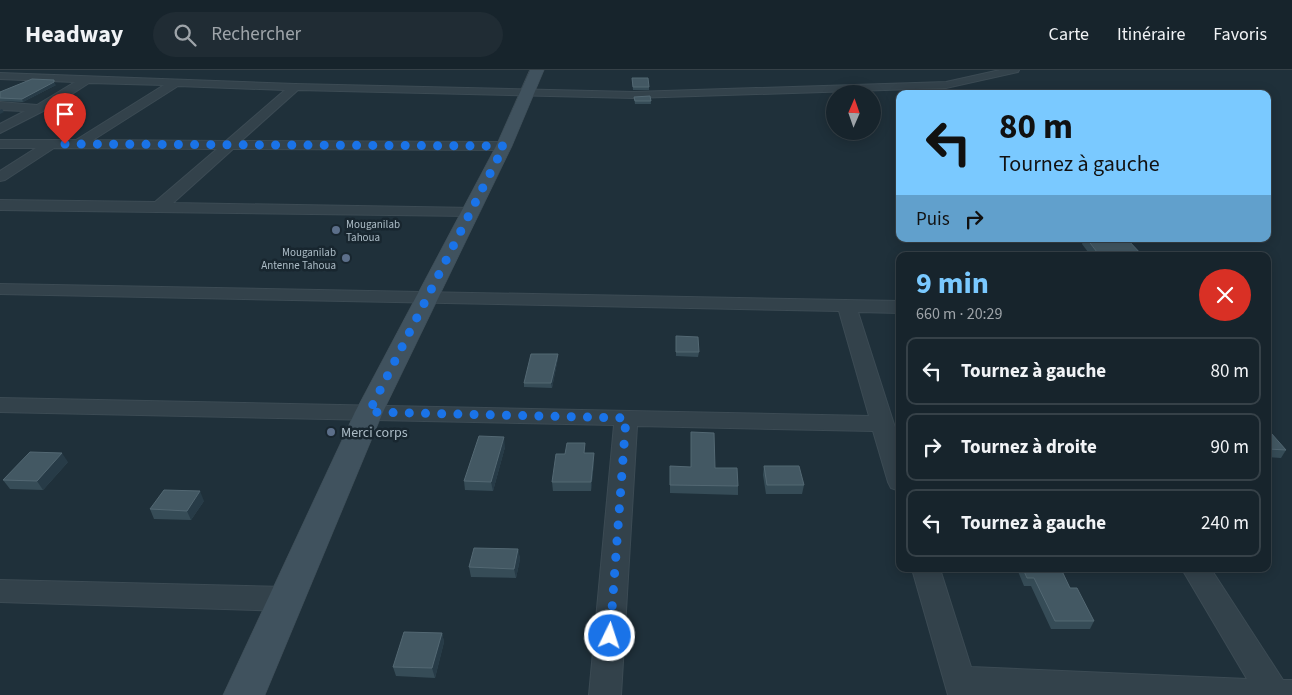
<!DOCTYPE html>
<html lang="fr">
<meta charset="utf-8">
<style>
body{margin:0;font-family:"Source Sans 3",sans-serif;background:#202c34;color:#f1f3f6;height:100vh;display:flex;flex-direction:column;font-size:19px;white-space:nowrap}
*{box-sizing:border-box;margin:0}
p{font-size:16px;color:#9ea4a9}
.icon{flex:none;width:28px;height:28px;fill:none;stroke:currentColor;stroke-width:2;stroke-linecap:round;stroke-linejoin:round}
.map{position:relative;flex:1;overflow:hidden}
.drawer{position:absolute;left:896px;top:182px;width:375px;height:320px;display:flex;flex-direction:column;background:#17242c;border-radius:10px;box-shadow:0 2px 12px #0003,0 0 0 1px #364148}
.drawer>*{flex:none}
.hud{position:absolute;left:896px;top:20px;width:375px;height:152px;border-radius:10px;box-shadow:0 2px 12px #0003,0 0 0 1px #364148;background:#7ac9ff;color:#111;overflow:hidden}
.needle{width:32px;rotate:2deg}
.buttons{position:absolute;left:826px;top:15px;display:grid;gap:10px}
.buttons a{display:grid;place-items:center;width:55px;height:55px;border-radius:50%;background:#17242c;box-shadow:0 2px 12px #0003,0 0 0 1px #364148;font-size:25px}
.pin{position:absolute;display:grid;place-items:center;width:42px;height:42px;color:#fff;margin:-51px -21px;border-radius:50% 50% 50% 0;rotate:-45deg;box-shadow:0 0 5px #0007}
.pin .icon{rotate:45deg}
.me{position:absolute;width:55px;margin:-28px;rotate:4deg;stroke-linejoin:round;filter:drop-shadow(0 0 4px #0008)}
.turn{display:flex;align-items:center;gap:18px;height:105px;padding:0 20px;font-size:22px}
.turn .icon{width:65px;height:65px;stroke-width:2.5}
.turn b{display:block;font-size:35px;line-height:42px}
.then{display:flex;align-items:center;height:48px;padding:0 20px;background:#0003;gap:10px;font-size:19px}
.round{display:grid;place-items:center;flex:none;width:52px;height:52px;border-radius:26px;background:#202c34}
.summary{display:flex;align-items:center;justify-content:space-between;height:85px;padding:0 20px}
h1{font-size:30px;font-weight:700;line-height:38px;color:#7ac9ff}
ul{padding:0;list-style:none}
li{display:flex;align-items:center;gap:15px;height:68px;margin:0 10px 8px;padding:0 10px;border:2px solid #364148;border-radius:10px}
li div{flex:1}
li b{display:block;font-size:19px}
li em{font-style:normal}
header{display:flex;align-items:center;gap:30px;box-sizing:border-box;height:70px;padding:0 25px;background:#17242c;border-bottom:1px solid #364148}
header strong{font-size:24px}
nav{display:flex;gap:28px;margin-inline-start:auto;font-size:18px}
.search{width:350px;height:45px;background:#202c34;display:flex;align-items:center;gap:12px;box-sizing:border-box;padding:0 18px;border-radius:28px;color:#9ea4a9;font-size:19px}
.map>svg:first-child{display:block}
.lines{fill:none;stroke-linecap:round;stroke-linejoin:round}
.street-casing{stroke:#3c4b54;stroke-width:2}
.secondary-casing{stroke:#3c4b54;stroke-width:1}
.street{fill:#33424b;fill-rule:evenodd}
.secondary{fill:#40525e;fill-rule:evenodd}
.wall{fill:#364c57}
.shaded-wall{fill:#273b47}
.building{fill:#435863;stroke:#536873}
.route{stroke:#1a73e8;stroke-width:9;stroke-dasharray:0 16.2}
.service-dot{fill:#5c6f8a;stroke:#18262f;stroke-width:2}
.labels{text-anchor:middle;stroke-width:5;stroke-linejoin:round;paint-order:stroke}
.far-poi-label{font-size:11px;fill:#adbdc7;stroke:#18262f;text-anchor:start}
.poi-label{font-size:14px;fill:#adbdc7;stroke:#18262f;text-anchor:start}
</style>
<header>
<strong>Headway</strong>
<div class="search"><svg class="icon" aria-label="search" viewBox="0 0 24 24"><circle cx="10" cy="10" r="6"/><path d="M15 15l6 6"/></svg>Rechercher</div>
<nav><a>Carte</a><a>Itinéraire</a><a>Favoris</a></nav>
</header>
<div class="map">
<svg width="1292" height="625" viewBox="0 0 1292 625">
<rect width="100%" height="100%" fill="#1f303a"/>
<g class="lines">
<defs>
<g id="street">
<path d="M1000 0H1019L1018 2 946 18 634 28 298 20 241 71 504 72 511 76 504 80 233 79 173 133 474 138 477 141 474 144 469 146 0 140V130L155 132 217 79 54 78 5 110 0 111V101L36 78H0V70H76L164 15 89 13 55 35 0 63V54L25 41 0 40V32L37 35 75 12 0 9V3L295 14 634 22 946 12ZM178 16 285 20 226 71 93 70Z"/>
<path d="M0 214 900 231V243L858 242 900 373V421L891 418 888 412 873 361 637 356 621 625H589L614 355 0 342V328L869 346 839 241 0 224Z"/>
<path d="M912 499H940L971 597 1247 609 1182 499H1211L1283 610H1292V625H948Z"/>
<path d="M0 510 287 517 297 521 301 529 297 537 287 541 0 532Z"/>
</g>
<path id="secondary" d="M530 0H544L512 76 383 342 265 625H223L355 342 496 76Z"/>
</defs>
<!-- street casing -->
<use href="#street" class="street-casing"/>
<!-- secondary casing -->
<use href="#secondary" class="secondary-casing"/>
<!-- street -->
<use href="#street" class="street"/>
<!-- secondary -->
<use href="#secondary" class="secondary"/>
</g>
<!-- wall -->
<g class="wall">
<path d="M632 8 649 17V20H633Z"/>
<path d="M56 15 23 32 0 31V22Z"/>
<path d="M650 26 651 34H635L634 27Z"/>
<path d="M1084 169H1127L1143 186H1091L1082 174Z"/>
<path d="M676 266 699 282 698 287 676 286Z"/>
<path d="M558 288 552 318 524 317V313Z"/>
<path d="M691 362 715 398 738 416V425L670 423V396L691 397Z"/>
<path d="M1268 363 1286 380 1281 388 1268 387Z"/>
<path d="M505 377 493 421 465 420 464 411Z"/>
<path d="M585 383H594V392L591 421H553L552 412 565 384Z"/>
<path d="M68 392 43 420 10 419 3 410Z"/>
<path d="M764 396 804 415 802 424H766L763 405Z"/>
<path d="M204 431 191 450 154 449 150 439Z"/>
<path d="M518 479 520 489 516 508 471 507 469 497Z"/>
<path d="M1017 499H1061L1070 518 1094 551 1090 559H1051L1031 516H1024Z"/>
<path d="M442 563 444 572 435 608 396 606 393 597Z"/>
</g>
<!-- shaded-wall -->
<g class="shaded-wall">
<path d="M54 12 56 15 23 32 22 29Z"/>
<path d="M2 39 4 42 0 44V40Z"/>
<path d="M558 284V288L552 318 551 313Z"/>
<path d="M504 367 505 377 493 421 491 412Z"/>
<path d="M62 383 68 392 43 420 37 411Z"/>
<path d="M594 383V392L591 421V412Z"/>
<path d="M200 421 204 431 191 450 187 441Z"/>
<path d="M518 479 520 489 516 508 514 499Z"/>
<path d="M442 563 444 572 435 608 432 598Z"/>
</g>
<!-- building -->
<g class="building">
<path d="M632 8H648L649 17H633Z"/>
<path d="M32 9 54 10V12L22 29 0 28V22Z"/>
<path d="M650 26 651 31H635L634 27Z"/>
<path d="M1087 169H1127L1143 186H1100Z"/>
<path d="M676 266 698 267 699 282H676Z"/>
<path d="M531 284H558L551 313H524Z"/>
<path d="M691 362 714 363 715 398H737L738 416 670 415V396L691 397Z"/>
<path d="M1268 363H1271L1286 380 1268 379Z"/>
<path d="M479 366 504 367 491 412 464 411Z"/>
<path d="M567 373H585L584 383H594L591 412H552L556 384H565Z"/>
<path d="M30 382 62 383 37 411 3 410Z"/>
<path d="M764 396H799L804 415H767Z"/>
<path d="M164 420 200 421 187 441 150 439Z"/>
<path d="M474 478 518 479 514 499 469 497Z"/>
<path d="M1023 499H1061L1070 518H1077L1094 551H1055L1034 508H1027Z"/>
<path d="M404 562 442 563 432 598 393 597Z"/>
</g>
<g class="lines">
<!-- route -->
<path class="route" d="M65 74 504 76 369 342 626 348 610 566"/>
</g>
<!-- markers -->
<g class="service-dot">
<circle cx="336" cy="160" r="5"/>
<circle cx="346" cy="188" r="5"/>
<circle cx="331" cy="362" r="5"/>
</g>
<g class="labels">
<!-- far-poi labels -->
<g class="far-poi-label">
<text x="346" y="158">Mouganilab<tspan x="346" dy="13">Tahoua</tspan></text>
<text x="336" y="186" text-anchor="end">Mouganilab<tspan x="336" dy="13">Antenne Tahoua</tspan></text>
</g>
<!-- poi labels -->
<g class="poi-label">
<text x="341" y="367">Merci corps</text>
</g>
</g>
</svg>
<div class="buttons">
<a><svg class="needle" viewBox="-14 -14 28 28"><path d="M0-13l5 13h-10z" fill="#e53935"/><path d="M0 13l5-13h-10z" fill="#9ea4a9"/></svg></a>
</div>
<div class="pin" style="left:65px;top:74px;background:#d93025"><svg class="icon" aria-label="arrive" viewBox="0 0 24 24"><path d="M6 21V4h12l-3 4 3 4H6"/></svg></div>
<svg class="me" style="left:610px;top:566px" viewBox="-20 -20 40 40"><circle r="17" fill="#1a73e8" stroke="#fff" stroke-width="3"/><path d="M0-11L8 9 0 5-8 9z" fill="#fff"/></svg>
<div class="hud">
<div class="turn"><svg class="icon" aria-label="left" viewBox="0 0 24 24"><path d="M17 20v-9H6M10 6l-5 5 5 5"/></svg><div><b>80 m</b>Tournez à gauche</div></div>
<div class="then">Puis<svg class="icon" aria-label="right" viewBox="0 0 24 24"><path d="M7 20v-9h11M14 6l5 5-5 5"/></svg></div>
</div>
<section class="drawer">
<div class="summary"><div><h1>9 min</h1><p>660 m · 20:29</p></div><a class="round" style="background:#d93025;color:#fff"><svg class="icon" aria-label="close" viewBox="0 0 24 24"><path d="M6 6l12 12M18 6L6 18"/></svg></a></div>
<ul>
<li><svg class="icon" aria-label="left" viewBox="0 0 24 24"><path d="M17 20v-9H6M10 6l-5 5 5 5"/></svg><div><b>Tournez à gauche</b></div><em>80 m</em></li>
<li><svg class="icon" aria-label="right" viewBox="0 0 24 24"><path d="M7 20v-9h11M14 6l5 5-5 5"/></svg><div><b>Tournez à droite</b></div><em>90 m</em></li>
<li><svg class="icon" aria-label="left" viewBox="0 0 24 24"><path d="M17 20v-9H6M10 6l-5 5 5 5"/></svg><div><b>Tournez à gauche</b></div><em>240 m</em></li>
</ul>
</section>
</div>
